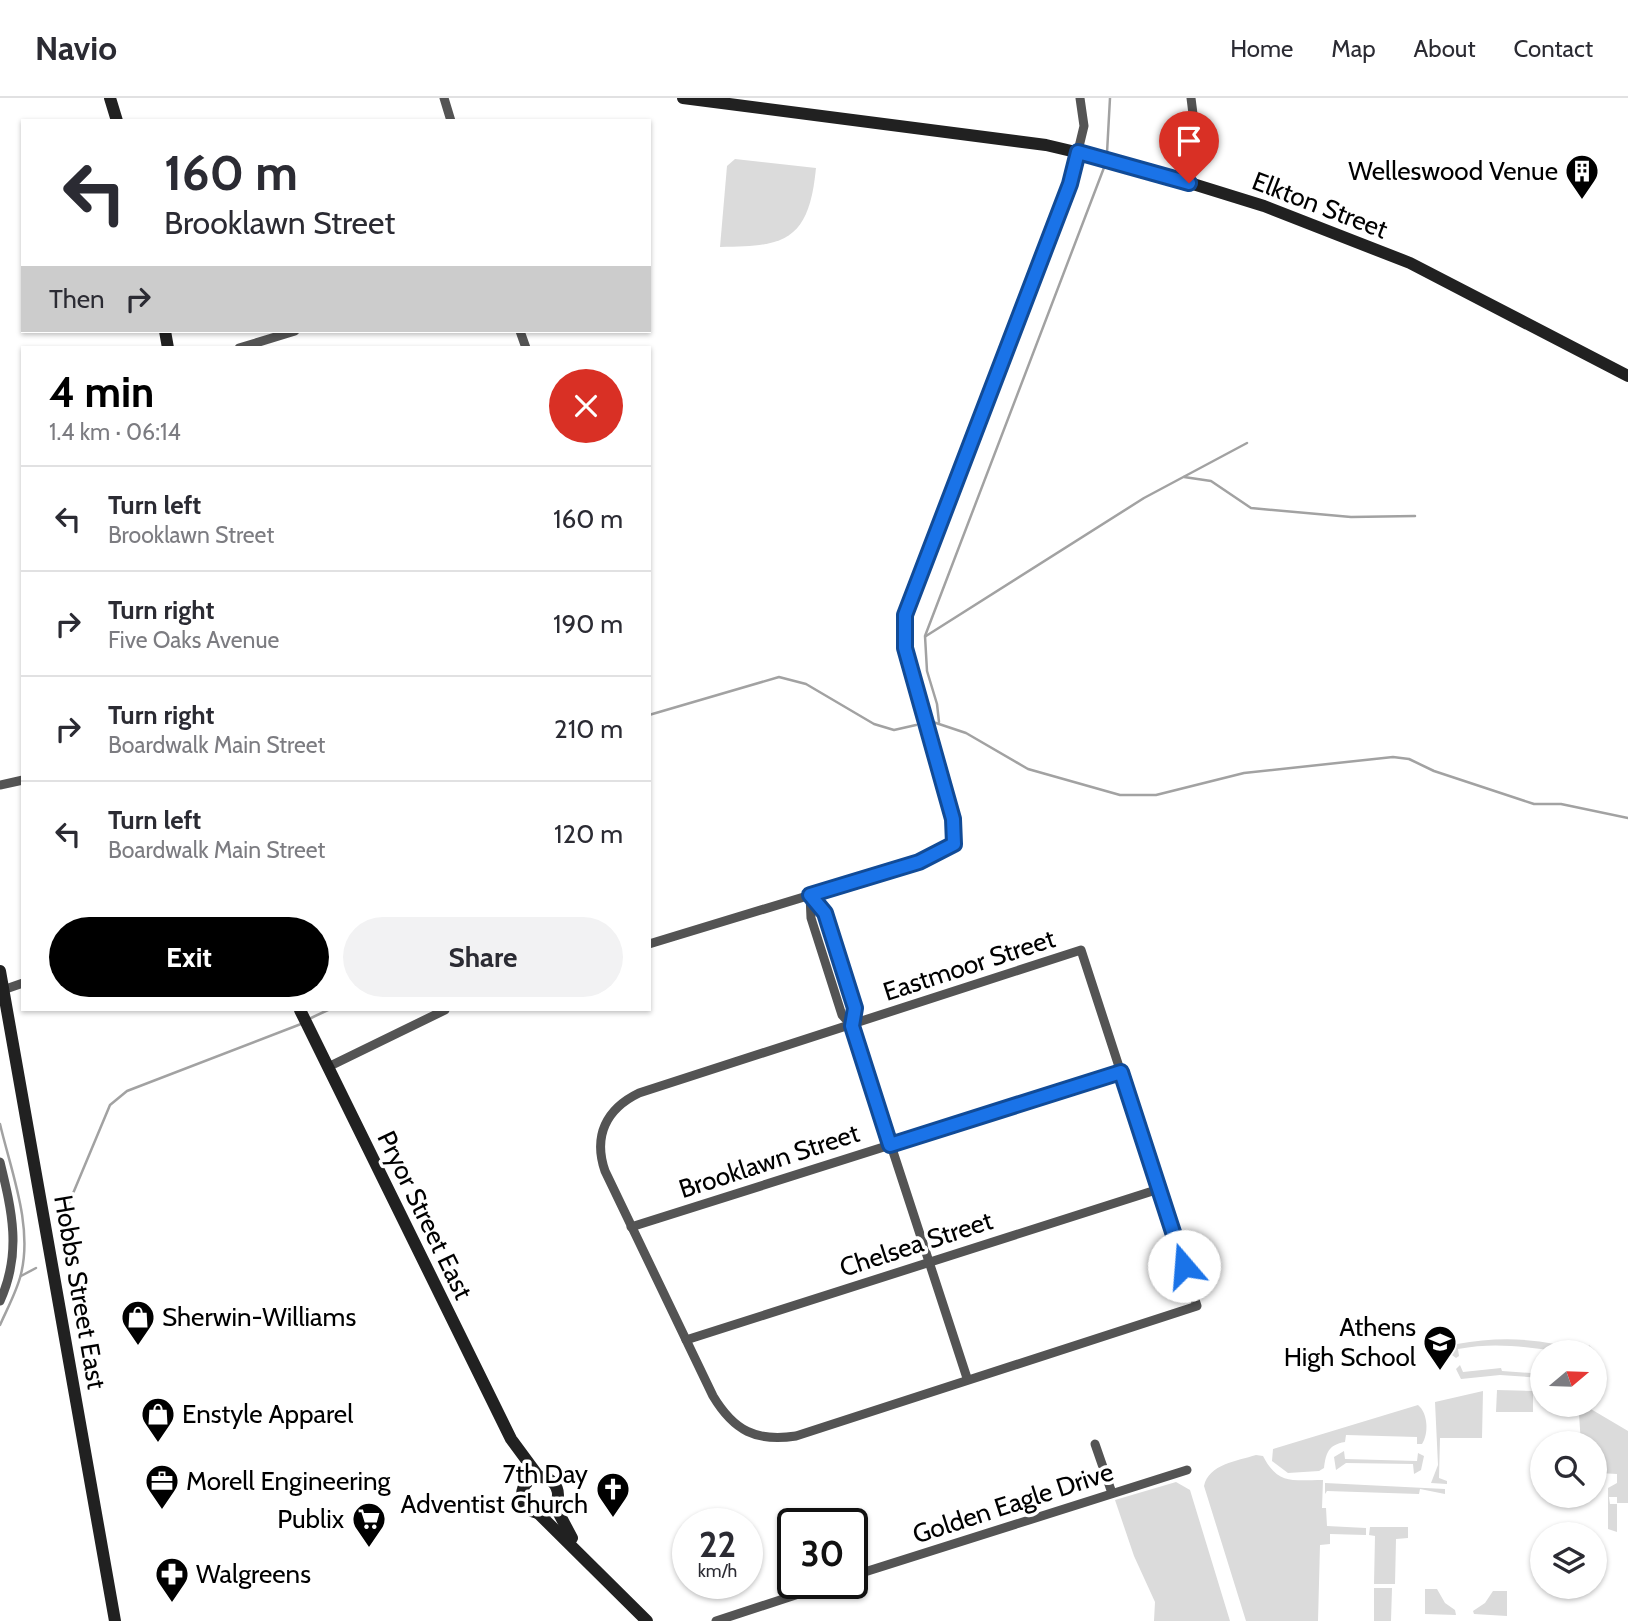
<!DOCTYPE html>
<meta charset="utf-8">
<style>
body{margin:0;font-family:Cabin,sans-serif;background:#f2f2f3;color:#2b2b33;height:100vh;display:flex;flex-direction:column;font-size:26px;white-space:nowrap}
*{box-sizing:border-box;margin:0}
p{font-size:23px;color:#7c7c81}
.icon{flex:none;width:38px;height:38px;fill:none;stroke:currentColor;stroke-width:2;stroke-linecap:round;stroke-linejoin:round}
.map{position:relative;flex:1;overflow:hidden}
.sheet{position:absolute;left:21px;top:248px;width:630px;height:665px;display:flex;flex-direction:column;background:#fff;border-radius:0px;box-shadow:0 2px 5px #0004}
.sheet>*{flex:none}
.guide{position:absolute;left:21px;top:21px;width:630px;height:214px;border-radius:0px;box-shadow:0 2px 5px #0004;background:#fff;color:#2b2b33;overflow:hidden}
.needle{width:46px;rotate:71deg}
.fabs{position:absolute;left:1530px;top:1242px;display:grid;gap:14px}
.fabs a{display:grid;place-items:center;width:77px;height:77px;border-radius:50%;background:#fff;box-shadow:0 2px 5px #0004;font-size:35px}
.speed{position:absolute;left:672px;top:1410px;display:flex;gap:14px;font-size:35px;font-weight:700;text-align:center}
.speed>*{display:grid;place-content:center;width:91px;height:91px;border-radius:50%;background:#fff;box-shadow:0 2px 5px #0004;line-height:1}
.speed small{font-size:18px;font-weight:400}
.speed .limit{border:4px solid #111;border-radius:10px;background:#fff;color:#111}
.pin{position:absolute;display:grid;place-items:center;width:60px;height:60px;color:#fff;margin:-72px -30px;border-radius:50% 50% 50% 0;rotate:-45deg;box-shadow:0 0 7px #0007}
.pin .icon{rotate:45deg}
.me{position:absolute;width:77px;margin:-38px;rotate:342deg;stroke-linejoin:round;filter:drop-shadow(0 0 5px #0008)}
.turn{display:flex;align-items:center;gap:24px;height:147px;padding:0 28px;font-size:32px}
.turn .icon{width:91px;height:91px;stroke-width:2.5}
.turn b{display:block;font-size:49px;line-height:60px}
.then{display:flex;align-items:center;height:66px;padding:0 28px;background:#0003;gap:14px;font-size:26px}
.round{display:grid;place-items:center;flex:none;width:74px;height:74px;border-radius:37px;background:#f2f2f3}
.summary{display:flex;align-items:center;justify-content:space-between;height:119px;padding:0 28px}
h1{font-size:42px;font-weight:700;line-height:52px;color:#000}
.button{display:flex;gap:14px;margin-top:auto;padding:14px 28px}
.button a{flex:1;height:80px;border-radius:42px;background:#000;color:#fff;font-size:28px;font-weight:700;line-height:80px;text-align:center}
.button a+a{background:#f2f2f3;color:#2b2b33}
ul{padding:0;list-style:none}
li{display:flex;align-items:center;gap:21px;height:105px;padding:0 28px;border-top:2px solid #e1e1e2}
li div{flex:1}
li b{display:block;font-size:26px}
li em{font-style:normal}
header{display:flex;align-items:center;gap:42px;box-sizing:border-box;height:98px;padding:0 35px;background:#fff;border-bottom:2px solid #e1e1e2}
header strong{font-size:33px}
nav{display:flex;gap:38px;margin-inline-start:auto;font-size:24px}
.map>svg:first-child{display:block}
.green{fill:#dbdbdb}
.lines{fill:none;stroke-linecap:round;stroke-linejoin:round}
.stream{stroke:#a2a2a2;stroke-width:2.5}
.street{stroke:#545454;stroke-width:9}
.secondary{stroke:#212121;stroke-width:12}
.route-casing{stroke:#114b97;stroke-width:18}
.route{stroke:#1a73e8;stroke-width:12}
.labels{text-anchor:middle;stroke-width:7;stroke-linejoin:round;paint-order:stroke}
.poi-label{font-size:26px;fill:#000;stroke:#fff;text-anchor:end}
.street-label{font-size:26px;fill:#000;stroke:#fff}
</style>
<header>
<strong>Navio</strong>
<nav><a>Home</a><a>Map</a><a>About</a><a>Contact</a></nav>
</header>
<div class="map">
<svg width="1628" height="1523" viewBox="0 0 1628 1523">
<rect width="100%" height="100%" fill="#fff"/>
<!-- green -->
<g class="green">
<path d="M735 61 816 70C809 141 787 149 720 149L727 68Z"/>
<path d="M1454 1239 1457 1246C1501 1238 1543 1240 1586 1254L1589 1247 1594 1252 1593 1255C1545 1255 1509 1241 1458 1251L1459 1258 1456 1260 1452 1257 1448 1243Z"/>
<path d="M1460 1267 1463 1274 1501 1270 1502 1273 1531 1275V1272L1542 1273V1280L1500 1277 1461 1281 1456 1271Z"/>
<path d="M1497 1292 1533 1293V1314H1496Z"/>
<path d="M1483 1293 1482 1340H1440L1439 1380 1447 1383V1386L1431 1385 1438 1367 1435 1304Z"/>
<path d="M1418 1307C1428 1315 1429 1336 1422 1346H1417V1339L1346 1337 1345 1344C1328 1347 1326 1355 1324 1370L1319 1373 1288 1375 1272 1363 1273 1351Z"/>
<path d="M1569 1307H1584L1628 1333V1405H1617V1399H1609L1610 1406H1617V1434L1608 1431V1390L1617 1385V1376L1599 1375 1598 1371H1594V1346H1581L1579 1316 1569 1315Z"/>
<path d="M1344 1353 1345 1361 1417 1363 1418 1355 1424 1358 1421 1372 1414 1376 1413 1366 1346 1365 1336 1372 1334 1359Z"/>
<path d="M1256 1357 1263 1358C1278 1387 1293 1382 1323 1382L1322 1410H1326L1327 1428 1366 1430V1437L1330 1436V1446L1320 1447 1318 1523H1246L1204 1388C1209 1366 1237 1363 1256 1357Z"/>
<path d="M1176 1384 1190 1392 1230 1523H1154L1155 1504 1134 1458 1115 1402Z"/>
<path d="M1325 1385 1445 1391V1396L1420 1391 1419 1396 1327 1393 1325 1396Z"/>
<path d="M1370 1429H1408V1440L1396 1441 1395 1486H1374L1375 1438 1369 1437Z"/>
<path d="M1374 1490H1392L1391 1523H1374Z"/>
<path d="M1425 1491H1437L1445 1505 1455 1512 1456 1517 1425 1516Z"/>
<path d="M1493 1493H1507V1518L1474 1516 1473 1513 1485 1505Z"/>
</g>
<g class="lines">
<!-- stream -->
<g class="stream">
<path d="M1107 55 1110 0"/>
<path d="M1184 379 1211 383 1251 410 1351 419 1415 418"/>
<path d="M926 538 1144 400 1247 345"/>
<path d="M649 617 779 579 806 586 874 626 894 632 916 627"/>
<path d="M933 624 966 635 1028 671 1120 697H1156L1244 675 1393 659 1409 661 1434 673 1534 706H1561L1628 720"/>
<path d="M939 624 937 606 927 573 925 538 1105 67"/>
<path d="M311 920 328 912"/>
<path d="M0 1026C11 1073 33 1128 21 1176 17 1193 7 1211 0 1227"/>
<path d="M61 1134 69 1105 110 1007 127 993 301 926"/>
<path d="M21 1178 36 1170"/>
</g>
<!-- street -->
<g class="street">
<path d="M444 0 451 23"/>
<path d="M1189 85 1197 48 1191 0"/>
<path d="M520 233 526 250"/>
<path d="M239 250 295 233"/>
<path d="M0 687 23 682"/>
<path d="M810 797 811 820 842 917 852 928 967 1280"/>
<path d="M810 797 825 815 855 910 852 928"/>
<path d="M649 846 919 764 954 746 953 721 905 550V517L1070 86 1084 28 1080 0"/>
<path d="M1081 852 1197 1208 796 1338C756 1344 734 1333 713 1298L605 1073C593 1038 606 1011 639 995Z"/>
<path d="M0 893 23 885"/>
<path d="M328 969 445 912"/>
<path d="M0 1064C12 1113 22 1155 0 1203"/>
<path d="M631 1129 1121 974"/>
<path d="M686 1242 1159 1091"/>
<path d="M1095 1346 1112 1395"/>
<path d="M852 1478 1187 1372"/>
<path d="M716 1523 829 1486"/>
</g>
<!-- secondary -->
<g class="secondary">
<path d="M110 0 117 23"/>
<path d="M683 0 1046 47 1135 68 1264 108 1410 165 1628 278"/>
<path d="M165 233 168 250"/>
<path d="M0 873 115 1523"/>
<path d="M300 912 511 1341 539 1379"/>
<circle cx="540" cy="1397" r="18"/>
<path d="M555 1408 572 1440"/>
<path d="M538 1415 647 1523"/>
</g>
</g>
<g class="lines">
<defs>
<path id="route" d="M1184 1168 1121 974 890 1047 852 928 855 910 825 815 810 797 919 764 954 746 953 721 905 550V517L1070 86 1078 54 1189 85"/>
</defs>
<!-- route casing -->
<use href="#route" class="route-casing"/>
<!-- route -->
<use href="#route" class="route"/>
</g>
<!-- icons -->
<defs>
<symbol id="building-pin" viewBox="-11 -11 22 30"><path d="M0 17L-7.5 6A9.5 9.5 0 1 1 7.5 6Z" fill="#000" stroke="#fff"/><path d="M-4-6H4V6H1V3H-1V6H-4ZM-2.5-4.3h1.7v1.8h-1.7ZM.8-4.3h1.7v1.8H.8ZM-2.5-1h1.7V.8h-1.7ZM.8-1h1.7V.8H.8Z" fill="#fff"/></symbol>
<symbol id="shop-pin" viewBox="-11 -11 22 30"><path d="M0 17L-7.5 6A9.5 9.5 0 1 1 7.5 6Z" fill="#000" stroke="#fff"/><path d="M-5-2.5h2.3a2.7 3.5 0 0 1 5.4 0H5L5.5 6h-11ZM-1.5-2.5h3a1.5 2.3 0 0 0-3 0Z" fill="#fff"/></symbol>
<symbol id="school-pin" viewBox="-11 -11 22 30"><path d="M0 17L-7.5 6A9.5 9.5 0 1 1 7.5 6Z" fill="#000" stroke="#fff"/><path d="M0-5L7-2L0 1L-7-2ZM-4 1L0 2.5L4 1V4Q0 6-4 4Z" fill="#fff"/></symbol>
<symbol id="office-pin" viewBox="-11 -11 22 30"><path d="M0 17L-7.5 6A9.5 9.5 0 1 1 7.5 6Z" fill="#000" stroke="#fff"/><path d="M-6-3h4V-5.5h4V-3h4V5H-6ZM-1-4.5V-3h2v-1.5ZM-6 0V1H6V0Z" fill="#fff"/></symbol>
<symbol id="church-pin" viewBox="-11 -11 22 30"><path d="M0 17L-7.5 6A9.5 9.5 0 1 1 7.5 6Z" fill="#000" stroke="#fff"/><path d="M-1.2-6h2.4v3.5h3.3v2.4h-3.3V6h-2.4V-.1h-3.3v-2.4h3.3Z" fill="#fff"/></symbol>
<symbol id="supermarket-pin" viewBox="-11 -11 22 30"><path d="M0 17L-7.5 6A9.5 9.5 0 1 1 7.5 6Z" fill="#000" stroke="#fff"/><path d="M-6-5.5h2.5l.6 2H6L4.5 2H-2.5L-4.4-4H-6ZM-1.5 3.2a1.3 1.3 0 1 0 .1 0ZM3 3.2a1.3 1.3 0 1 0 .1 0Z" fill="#fff"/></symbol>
<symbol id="pharmacy-pin" viewBox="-11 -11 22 30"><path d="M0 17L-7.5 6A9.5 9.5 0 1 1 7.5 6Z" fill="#000" stroke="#fff"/><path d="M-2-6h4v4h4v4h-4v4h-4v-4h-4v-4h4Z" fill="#fff"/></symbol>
</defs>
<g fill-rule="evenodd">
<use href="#building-pin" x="1563" y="54" width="38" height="52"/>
<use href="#shop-pin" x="119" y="1200" width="38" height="52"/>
<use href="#school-pin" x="1421" y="1225" width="38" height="52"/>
<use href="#shop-pin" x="139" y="1297" width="38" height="52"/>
<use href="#office-pin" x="143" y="1364" width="38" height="52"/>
<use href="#church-pin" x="594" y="1372" width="38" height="52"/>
<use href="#supermarket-pin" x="350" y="1402" width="38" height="52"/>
<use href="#pharmacy-pin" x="153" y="1457" width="38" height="52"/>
</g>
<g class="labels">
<!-- poi labels -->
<g class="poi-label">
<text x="1558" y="82">Welleswood Venue</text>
<text x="162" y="1228" text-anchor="start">Sherwin-Williams</text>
<text x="1416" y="1238">Athens<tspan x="1416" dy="30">High School</tspan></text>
<text x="182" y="1325" text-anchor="start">Enstyle Apparel</text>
<text x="588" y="1385">7th Day<tspan x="588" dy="30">Adventist Church</tspan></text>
<text x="186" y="1392" text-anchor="start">Morell Engineering</text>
<text x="344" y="1430">Publix</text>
<text x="196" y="1485" text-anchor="start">Walgreens</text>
</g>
<!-- street labels -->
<g class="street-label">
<text transform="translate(1320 107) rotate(21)" y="9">Elkton Street</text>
<text transform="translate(969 867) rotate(-18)" y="9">Eastmoor Street</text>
<text transform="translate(769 1063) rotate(-18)" y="9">Brooklawn Street</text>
<text transform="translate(425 1117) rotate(64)" y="9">Pryor Street East</text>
<text transform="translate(916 1146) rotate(-18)" y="9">Chelsea Street</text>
<text transform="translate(80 1194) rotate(80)" y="9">Hobbs Street East</text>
<text transform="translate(1013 1405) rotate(-18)" y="9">Golden Eagle Drive</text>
</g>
</g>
</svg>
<div class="fabs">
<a><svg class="needle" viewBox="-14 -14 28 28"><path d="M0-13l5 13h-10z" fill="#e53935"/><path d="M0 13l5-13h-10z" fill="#7c7c81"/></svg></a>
<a><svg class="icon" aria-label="search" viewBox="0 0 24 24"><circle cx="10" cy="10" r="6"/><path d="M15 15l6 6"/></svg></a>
<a><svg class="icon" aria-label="layers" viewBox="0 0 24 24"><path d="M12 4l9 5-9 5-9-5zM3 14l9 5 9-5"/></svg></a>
</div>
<div class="speed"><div>22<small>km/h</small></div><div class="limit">30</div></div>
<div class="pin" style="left:1189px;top:85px;background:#d93025"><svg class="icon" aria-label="arrive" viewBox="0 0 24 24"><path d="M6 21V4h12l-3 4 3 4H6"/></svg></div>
<svg class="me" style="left:1184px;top:1168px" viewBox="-20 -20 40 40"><circle r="19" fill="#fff"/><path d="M0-13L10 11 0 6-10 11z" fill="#1a73e8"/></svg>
<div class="guide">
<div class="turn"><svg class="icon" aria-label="left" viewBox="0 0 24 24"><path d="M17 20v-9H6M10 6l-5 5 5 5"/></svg><div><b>160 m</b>Brooklawn Street</div></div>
<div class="then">Then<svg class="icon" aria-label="right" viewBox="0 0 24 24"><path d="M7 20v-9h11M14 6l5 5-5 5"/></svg></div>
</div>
<section class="sheet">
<div class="summary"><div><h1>4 min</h1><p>1.4 km · 06:14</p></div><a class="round" style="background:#d93025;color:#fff"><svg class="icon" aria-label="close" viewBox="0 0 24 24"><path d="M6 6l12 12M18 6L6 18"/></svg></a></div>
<ul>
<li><svg class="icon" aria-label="left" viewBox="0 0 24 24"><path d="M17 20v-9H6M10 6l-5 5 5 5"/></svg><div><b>Turn left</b><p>Brooklawn Street</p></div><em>160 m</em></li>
<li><svg class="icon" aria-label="right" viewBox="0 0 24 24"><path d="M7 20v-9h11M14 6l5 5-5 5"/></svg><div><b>Turn right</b><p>Five Oaks Avenue</p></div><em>190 m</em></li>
<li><svg class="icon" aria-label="right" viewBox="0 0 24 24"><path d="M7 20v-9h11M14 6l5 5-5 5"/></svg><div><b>Turn right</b><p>Boardwalk Main Street</p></div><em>210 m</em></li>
<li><svg class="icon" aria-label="left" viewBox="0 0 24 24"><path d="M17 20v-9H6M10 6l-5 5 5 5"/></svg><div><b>Turn left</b><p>Boardwalk Main Street</p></div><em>120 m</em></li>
</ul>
<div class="button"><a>Exit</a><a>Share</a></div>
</section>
</div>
